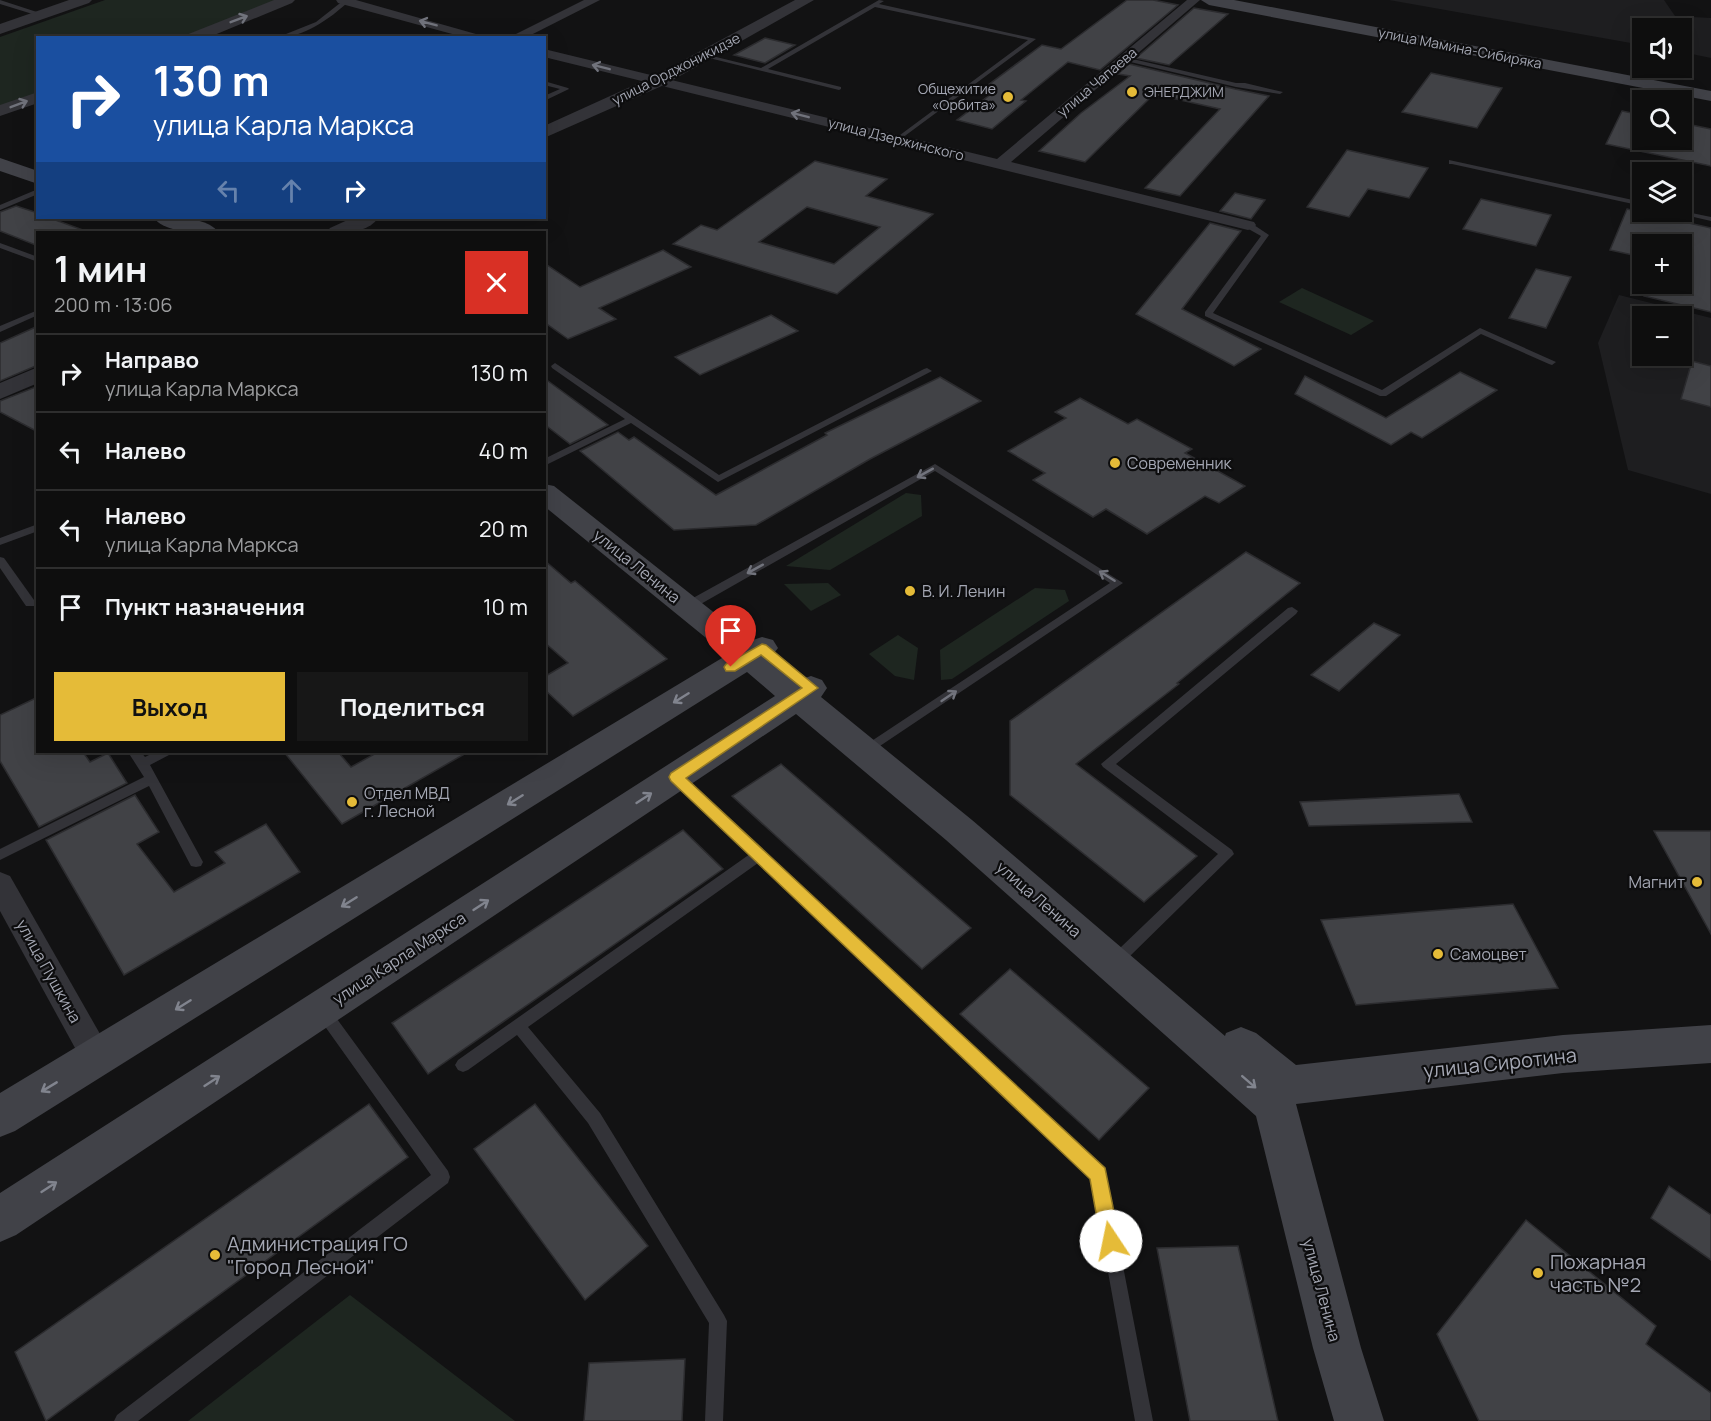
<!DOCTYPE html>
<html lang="ru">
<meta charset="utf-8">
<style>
body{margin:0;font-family:Manrope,sans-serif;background:#171717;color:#f1f3f6;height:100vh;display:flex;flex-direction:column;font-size:22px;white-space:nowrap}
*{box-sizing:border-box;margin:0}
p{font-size:20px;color:#9b9c9e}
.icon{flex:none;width:33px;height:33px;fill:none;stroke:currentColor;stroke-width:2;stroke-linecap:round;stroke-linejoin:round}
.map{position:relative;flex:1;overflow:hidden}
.details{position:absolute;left:36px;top:231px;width:510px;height:522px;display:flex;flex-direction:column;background:#0e0e0e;border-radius:0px;box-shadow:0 6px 24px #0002,0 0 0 2px #2e2e2e}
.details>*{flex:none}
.hud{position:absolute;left:36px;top:36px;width:510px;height:183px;border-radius:0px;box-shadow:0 6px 24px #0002,0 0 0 2px #2e2e2e;background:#1a4fa0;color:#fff;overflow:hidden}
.tools{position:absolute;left:1632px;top:18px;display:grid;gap:12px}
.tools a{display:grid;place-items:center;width:60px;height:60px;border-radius:0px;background:#0e0e0e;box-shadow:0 6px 24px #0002,0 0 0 2px #2e2e2e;font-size:30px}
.pin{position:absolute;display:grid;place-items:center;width:51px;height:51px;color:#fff;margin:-62px -26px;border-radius:50% 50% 50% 0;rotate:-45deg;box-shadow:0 0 6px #0007}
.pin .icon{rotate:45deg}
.me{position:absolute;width:66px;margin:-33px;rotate:349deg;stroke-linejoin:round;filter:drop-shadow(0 0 4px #0008)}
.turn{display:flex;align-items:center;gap:21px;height:126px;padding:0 18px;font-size:27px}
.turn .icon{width:78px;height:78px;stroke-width:2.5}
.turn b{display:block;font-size:42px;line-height:51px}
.lanes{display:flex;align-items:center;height:57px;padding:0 18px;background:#0003;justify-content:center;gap:30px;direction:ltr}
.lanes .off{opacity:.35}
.round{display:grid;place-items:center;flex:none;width:63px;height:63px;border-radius:0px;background:#171717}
.headline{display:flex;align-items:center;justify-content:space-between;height:102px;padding:0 18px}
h1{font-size:36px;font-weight:700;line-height:45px}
.cta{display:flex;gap:12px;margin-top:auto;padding:12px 18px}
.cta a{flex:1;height:69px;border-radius:0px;background:#e5bb38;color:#111;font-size:24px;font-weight:700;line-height:69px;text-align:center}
.cta a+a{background:#171717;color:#f1f3f6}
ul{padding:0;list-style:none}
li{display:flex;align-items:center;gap:18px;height:78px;padding:0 18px;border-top:2px solid #2e2e2e}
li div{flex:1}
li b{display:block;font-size:22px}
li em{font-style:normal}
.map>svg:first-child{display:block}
.built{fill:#1e1e20;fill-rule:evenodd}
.green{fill:#1e2620}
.building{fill:#414246;stroke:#2c2c2f;stroke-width:1.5;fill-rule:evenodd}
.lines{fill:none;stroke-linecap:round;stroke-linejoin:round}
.service{fill:#333338;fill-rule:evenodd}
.minor{fill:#333338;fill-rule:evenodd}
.tertiary{fill:#333338;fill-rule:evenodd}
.secondary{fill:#414248;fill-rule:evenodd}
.oneway{stroke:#71737c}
.oneway2{stroke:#81848e}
.route{fill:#e5bb38;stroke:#957a24;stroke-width:1.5}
.poi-dot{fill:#e5bb38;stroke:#0d0d0e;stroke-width:2}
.labels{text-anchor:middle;stroke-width:4.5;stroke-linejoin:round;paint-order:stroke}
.far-street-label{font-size:14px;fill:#a4a7b3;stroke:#0d0d0e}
.far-poi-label{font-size:14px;fill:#a4a7b3;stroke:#0d0d0e;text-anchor:end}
.poi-label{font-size:16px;fill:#a4a7b3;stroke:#0d0d0e;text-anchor:start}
.street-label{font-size:16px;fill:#a4a7b3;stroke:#0d0d0e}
.near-street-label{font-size:20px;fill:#a4a7b3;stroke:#0d0d0e}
.near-poi-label{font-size:20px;fill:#a4a7b3;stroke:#0d0d0e;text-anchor:start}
</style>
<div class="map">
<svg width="1711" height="1421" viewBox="0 0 1711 1421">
<rect width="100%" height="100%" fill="#121213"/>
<!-- built -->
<g class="built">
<path d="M1389 0H1664L1675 16 1711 18V58L1682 52V28H1642V45Z"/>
<path d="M1619 295 1711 318V494L1628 470 1598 343ZM1642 316H1682V356H1642Z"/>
</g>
<!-- green -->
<g class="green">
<path d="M105 0H280L183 37 38 38 37 94 0 109V37Z"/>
<path d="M1302 288 1374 321 1351 335 1279 302Z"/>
<path d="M906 493 921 495 922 516 830 570 786 566Z"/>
<path d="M828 583 841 595 811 611 784 584Z"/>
<path d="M1035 588 1065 590 1069 601 952 679 941 680 940 650Z"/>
<path d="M898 635 918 648 914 680 895 676 869 654Z"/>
<path d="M350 1295 515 1421H188Z"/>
</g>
<!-- building -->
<g class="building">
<path d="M1127 0H1153L1178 5 1100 70 1068 62 1021 100 1026 101 992 129 957 120 991 94 980 91 1042 45 1061 49Z"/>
<path d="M1194 8 1228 14 1169 65 1136 58Z"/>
<path d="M765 38 795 45 765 63 734 55Z"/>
<path d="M1129 64 1235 89 1269 96 1180 196 1145 188 1220 109 1154 94 1085 162 1039 151 1081 113 1130 76 1118 74Z"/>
<path d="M1431 73 1502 88 1477 128 1402 112Z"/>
<path d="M1622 111 1642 115V140H1682V123L1711 129V166L1606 144Z"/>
<path d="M1347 150 1428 168 1409 198 1368 189 1349 217 1307 207Z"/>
<path d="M815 161 887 179 866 196 933 214 837 294 673 244 701 225 717 230ZM807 207 880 227 834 264 759 242Z"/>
<path d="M1235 193 1265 200 1251 219 1220 211Z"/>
<path d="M1481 199 1551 215 1536 246 1463 229Z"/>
<path d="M16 206 38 213V218H50L83 230V232H38V246L0 231V212Z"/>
<path d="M1627 209 1711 228V312L1644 296 1648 284H1682V244H1642V257L1610 250Z"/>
<path d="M1210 223 1241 231 1182 309 1261 349 1234 366 1136 314Z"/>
<path d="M663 250 691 267 599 308 616 319 568 339 544 322V263L580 287Z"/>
<path d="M1536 269 1571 277 1546 328 1509 318Z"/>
<path d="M771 315 798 331 700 375 675 357Z"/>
<path d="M38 326V365L0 381V343Z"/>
<path d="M1692 361 1711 366V407L1681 399Z"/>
<path d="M1460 372 1497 390 1422 438 1411 432 1391 445 1295 394 1305 376 1386 418Z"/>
<path d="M940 377 981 401 870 459 756 525 674 530 580 451 618 432 629 440 634 437 716 495 827 435 825 433Z"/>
<path d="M544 378 608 425 570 444 544 424Z"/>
<path d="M38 386V432L0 412V401Z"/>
<path d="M1080 398 1128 424 1137 419 1192 449 1185 453 1245 486 1219 503 1205 496 1147 534 1106 509 1093 517 1033 480 1045 473 1008 451 1066 418 1055 412Z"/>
<path d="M1246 552 1300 583 1177 683 1179 684 1076 764 1197 856 1144 902 1010 795V721Z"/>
<path d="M544 560 571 583 575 581 667 659 573 716 544 689V677L568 663 544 642Z"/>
<path d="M1374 623 1400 635 1339 691 1311 675Z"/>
<path d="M38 697V752H83L90 762 108 753 127 783 39 827 0 761V715Z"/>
<path d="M284 752H338L351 767 378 752H468L342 824Z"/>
<path d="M781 764 971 928 922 969 732 796Z"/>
<path d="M1459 794 1472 822 1309 826 1300 802Z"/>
<path d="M135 795 159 832 137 844 174 892 225 863 215 852 266 824 300 872 124 975 46 840Z"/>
<path d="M683 830 723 869 428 1074 392 1023Z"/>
<path d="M1654 831H1711V934Z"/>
<path d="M1513 904 1558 988 1356 1005 1321 920Z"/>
<path d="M1010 969 1149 1088 1099 1140 960 1014Z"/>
<path d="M369 1104 408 1157 46 1421 15 1352Z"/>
<path d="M535 1104 648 1246 585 1300 474 1149Z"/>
<path d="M1669 1186 1711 1215V1260L1651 1218Z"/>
<path d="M1526 1220 1656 1326 1646 1344 1711 1393V1421H1479L1437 1334Z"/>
<path d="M1238 1246 1278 1421H1190L1157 1248Z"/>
<path d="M685 1359 682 1421H584L589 1363Z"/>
</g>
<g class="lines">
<!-- service -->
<g class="service">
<path d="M0 0 43 14 44 15 39 16 0 4Z"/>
<path d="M344 0 349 1C330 19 303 38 276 38L316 22Z"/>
<path d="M879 0 884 1 879 4 1036 39 898 141 895 139 896 138 1028 40 875 7 768 69 841 87V89L839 90 701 56 704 54 761 68Z"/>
<path d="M1124 57 1236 83H1245L1283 92 1280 94 1236 87 1122 60V58Z"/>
<path d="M544 81 568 88 569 89 544 101V96L560 89 544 85Z"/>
<path d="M1449 160 1642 202V206L1452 164H1449Z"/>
<path d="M38 189V194L0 210V205Z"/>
<path d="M1682 211 1711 217V221L1672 212Z"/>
<path d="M1245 223H1251L1269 235 1213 313 1382 390 1480 328 1556 362 1552 365 1549 364 1481 334 1386 396H1380L1205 316V312L1261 236 1245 227Z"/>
<path d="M0 243 38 257V262L0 248Z"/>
<path d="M38 310V315L0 332V326Z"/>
<path d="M555 363 719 475 924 369 927 368 932 371 718 482 631 423 544 466V459L625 419 552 368 551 366Z"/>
<path d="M935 464 1123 583 865 756 861 754 859 751 861 748 1110 583 935 471 692 609H684L682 606 684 603Z"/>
<path d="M38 524V531L0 545V538Z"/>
<path d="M0 557 4 558 34 600 36 603 34 606H26L0 568Z"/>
<path d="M1292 607 1298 611 1296 614 1116 764 1232 850 1234 854 1130 956 1125 958 1120 956 1118 952 1120 948 1218 854 1103 767 1101 764 1288 608Z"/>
<path d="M128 752H141L145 757 155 752H171L169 755 150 765 203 862 201 866 196 867 191 866 149 786 0 860V849L144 777Z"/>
<path d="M676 772 680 774 1104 1168 1153 1421H1135L1091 1178 758 863 528 1027 600 1113 724 1315 727 1321 723 1421H705L709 1323 588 1123 517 1035 468 1070 463 1072 458 1070 455 1065 458 1060 750 854 672 780 670 777 672 774Z"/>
<path d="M324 1006 329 1008 448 1171 450 1177 448 1183 138 1421H114L117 1415 431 1175 319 1018 317 1013 319 1008Z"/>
</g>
<!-- minor -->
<g class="minor">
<path d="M336 0H356L490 38H467L338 3Z"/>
<path d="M584 0H600L525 38H508Z"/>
<path d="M1187 0H1200L1011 162 1254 222 1256 225 1254 228 1248 230 544 57V49L997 159Z"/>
<path d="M0 872 10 876 108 1048 113 1058 108 1068 97 1073 86 1068 0 911Z"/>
</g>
<!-- tertiary -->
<g class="tertiary">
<path d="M69 0H92L89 3 0 34V24Z"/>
<path d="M274 0H295L292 3 207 38H184L186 35Z"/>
<path d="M795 0H814L664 85 544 138V126L652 77Z"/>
<path d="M38 92V103L0 116V105Z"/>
<path d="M352 218H378C368 233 343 234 327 232L330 228Z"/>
<path d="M38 367V383L0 399V383Z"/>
</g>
<!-- secondary -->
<g class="secondary">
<path d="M1201 0H1234L1711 91V101L1209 5Z"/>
<path d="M0 158 38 171V184L0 171Z"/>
<path d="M154 218C170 216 208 217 218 232 202 234 165 233 154 218Z"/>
<path d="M544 484 554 486 750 641 762 637 773 640 778 648 771 657 799 680 811 676 822 680 827 688 821 697 972 820 1225 1036 1226 1033 1241 1027 1256 1033 1296 1065 1563 1035 1711 1025V1063L1563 1073 1296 1104 1361 1348 1384 1421H1334L1313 1348 1256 1116 946 840 796 714 16 1235 0 1242V1193L775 696 747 672 15 1131 0 1137V1093L727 655 544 506Z"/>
</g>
</g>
<!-- one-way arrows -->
<defs><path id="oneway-shaft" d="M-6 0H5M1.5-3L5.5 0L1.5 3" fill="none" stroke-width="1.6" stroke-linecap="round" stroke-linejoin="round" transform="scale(1.5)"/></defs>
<g class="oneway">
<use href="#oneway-shaft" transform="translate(239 19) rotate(-21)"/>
<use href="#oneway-shaft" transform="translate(428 23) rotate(-165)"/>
<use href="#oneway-shaft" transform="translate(601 67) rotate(-166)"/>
<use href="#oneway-shaft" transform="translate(19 104) rotate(-21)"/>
<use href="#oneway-shaft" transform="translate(800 115) rotate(-166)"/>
<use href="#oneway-shaft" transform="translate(925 473) rotate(151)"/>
<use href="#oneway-shaft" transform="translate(755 569) rotate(151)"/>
<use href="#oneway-shaft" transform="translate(1107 576) rotate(-148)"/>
<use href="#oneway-shaft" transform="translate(949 696) rotate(-34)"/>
</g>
<g class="oneway2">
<use href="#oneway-shaft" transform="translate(681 698) rotate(148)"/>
<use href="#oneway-shaft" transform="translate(644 798) rotate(-33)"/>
<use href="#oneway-shaft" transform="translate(515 800) rotate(148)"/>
<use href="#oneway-shaft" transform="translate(349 902) rotate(148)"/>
<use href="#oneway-shaft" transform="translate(481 905) rotate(-33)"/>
<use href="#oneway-shaft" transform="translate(183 1005) rotate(148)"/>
<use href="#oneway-shaft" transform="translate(212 1081) rotate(-33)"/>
<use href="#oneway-shaft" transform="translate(1249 1082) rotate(41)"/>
<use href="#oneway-shaft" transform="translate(49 1087) rotate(149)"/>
<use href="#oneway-shaft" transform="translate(49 1187) rotate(-33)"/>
</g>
<!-- route -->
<path class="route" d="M762 644 766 645 818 688 686 778 1105 1168 1120 1241 1117 1248 1111 1251 1104 1248 1101 1241 1090 1179 671 781 669 777 671 773 802 688 761 655 735 671H726L724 667 726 664Z"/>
<!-- markers -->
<g class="poi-dot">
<circle cx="1132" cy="92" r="6"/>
<circle cx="1008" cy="97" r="6"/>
<circle cx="1115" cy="463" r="6"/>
<circle cx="910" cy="591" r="6"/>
<circle cx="352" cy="802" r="6"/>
<circle cx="1697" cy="882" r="6"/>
<circle cx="1438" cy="954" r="6"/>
<circle cx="215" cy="1255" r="6"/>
<circle cx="1538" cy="1273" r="6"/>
</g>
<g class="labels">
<!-- far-street labels -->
<g class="far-street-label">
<text transform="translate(1460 48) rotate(11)" y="5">улица Мамина-Сибиряка</text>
<text transform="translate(676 69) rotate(-27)" y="5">улица Орджоникидзе</text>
<text transform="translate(1097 82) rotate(-40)" y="5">улица Чапаева</text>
<text transform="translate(896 139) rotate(14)" y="5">улица Дзержинского</text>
</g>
<!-- far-poi labels -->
<g class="far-poi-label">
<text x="996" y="94">Общежитие<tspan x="996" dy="16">«Орбита»</tspan></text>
<text x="1144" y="97" text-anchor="start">ЭНЕРДЖИМ</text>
</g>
<!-- poi labels -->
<g class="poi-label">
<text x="1127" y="469">Современник</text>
<text x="922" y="597">В. И. Ленин</text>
<text x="364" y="799">Отдел МВД<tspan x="364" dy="18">г. Лесной</tspan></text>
<text x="1685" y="888" text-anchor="end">Магнит</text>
<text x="1450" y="960">Самоцвет</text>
</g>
<!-- street labels -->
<g class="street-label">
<text transform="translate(637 566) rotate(39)" y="6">улица Ленина</text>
<text transform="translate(1039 899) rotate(41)" y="6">улица Ленина</text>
<text transform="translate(399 958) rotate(-33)" y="6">улица Карла Маркса</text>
<text transform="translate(49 971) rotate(61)" y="6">улица Пушкина</text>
<text transform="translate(1322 1290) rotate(75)" y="6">улица Ленина</text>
</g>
<!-- near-street labels -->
<g class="near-street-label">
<text transform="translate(1500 1063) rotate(-6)" y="7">улица Сиротина</text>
</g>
<!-- near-poi labels -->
<g class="near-poi-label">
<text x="227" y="1251">Администрация ГО<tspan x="227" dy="23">"Город Лесной"</tspan></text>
<text x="1550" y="1269">Пожарная<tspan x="1550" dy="23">часть №2</tspan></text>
</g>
</g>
</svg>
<div class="tools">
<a><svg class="icon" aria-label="sound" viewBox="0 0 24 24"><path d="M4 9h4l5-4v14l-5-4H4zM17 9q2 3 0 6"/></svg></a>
<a><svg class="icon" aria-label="search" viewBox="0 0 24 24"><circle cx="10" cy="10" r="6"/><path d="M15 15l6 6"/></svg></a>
<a><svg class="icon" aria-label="layers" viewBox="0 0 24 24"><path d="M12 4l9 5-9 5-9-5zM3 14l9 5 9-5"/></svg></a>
<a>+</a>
<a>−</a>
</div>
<div class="pin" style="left:731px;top:667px;background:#d93025"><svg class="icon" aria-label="arrive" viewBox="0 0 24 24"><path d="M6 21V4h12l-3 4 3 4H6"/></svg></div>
<svg class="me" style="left:1111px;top:1241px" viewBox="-20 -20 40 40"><circle r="19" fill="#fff"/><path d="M0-13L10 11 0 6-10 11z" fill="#e5bb38"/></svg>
<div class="hud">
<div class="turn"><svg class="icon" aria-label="right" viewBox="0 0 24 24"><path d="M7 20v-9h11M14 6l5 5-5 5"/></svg><div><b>130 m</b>улица Карла Маркса</div></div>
<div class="lanes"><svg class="icon off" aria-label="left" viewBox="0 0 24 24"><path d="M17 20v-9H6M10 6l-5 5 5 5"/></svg><svg class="icon off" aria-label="ahead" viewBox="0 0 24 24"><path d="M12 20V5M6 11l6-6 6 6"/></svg><svg class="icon" aria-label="right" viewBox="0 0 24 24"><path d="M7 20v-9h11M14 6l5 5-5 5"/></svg></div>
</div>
<section class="details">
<div class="headline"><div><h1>1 мин</h1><p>200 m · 13:06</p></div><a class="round" style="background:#d93025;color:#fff"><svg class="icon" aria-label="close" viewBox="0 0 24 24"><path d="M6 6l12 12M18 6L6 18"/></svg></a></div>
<ul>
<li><svg class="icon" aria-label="right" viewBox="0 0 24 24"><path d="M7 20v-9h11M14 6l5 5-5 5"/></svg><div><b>Направо</b><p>улица Карла Маркса</p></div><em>130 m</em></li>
<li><svg class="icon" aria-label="left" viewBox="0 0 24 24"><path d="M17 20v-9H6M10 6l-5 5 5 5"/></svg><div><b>Налево</b></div><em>40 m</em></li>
<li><svg class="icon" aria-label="left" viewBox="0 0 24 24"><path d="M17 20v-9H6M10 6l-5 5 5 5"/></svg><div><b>Налево</b><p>улица Карла Маркса</p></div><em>20 m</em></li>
<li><svg class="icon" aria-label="arrive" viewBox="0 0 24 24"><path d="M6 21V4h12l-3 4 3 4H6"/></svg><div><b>Пункт назначения</b></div><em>10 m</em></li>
</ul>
<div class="cta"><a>Выход</a><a>Поделиться</a></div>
</section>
</div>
